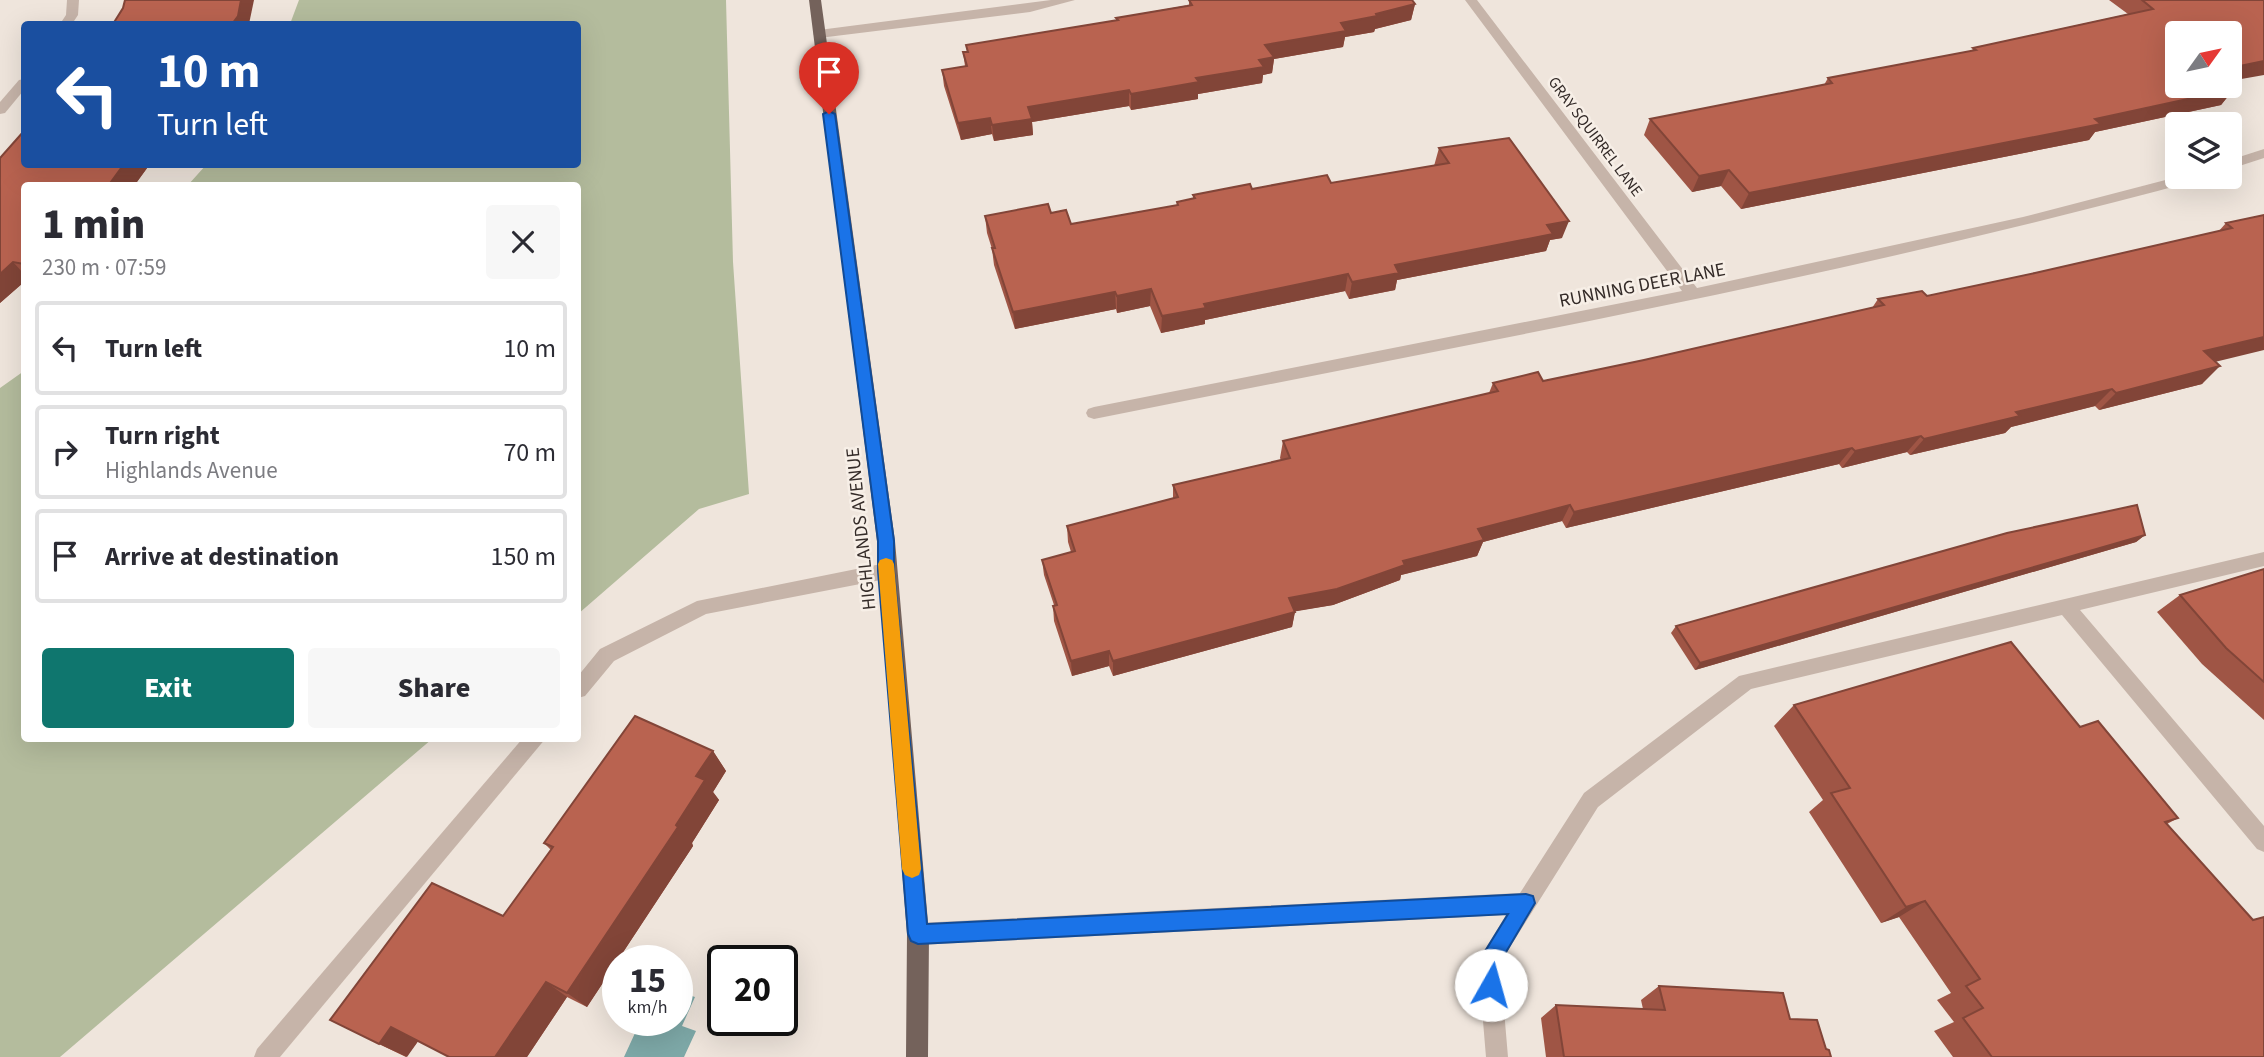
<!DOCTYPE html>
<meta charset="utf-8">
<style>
body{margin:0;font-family:"Source Sans 3",sans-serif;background:#f7f7f7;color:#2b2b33;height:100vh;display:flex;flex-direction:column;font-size:26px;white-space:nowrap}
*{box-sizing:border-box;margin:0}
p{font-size:23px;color:#7c7c81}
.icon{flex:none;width:38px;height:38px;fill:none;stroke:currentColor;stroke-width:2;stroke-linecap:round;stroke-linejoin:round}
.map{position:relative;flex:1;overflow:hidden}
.side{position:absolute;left:21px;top:182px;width:560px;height:560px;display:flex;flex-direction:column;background:#fff;border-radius:7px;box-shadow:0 7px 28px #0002}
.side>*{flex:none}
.top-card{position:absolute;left:21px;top:21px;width:560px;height:147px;border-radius:7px;box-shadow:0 7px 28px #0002;background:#1a4fa0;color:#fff;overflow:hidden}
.needle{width:46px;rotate:57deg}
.controls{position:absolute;left:2165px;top:21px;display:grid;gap:14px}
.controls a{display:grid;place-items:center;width:77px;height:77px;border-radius:7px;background:#fff;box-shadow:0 7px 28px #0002;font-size:35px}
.speed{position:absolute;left:602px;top:945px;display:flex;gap:14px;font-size:35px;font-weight:700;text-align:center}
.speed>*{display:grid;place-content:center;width:91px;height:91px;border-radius:50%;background:#fff;box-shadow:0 7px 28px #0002;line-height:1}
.speed small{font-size:18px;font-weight:400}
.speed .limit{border:4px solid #111;border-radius:10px;background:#fff;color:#111}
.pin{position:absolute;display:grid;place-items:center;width:60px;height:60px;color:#fff;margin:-72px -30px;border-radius:50% 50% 50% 0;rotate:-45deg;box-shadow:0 0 7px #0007}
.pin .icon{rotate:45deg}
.me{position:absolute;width:77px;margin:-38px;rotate:7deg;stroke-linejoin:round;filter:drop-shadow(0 0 5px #0008)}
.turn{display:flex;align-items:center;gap:24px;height:147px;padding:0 21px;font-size:32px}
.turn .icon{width:91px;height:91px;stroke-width:2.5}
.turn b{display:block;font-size:49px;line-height:60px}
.round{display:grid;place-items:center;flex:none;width:74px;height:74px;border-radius:7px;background:#f7f7f7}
.headline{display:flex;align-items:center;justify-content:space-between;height:119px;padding:0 21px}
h1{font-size:42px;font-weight:800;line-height:52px}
.button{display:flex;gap:14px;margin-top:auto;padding:14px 21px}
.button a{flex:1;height:80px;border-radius:7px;background:#0f766e;color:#fff;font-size:28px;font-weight:800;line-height:80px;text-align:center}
.button a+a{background:#f7f7f7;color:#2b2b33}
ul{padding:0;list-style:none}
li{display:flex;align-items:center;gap:21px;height:94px;margin:0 14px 10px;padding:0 7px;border:4px solid #e1e1e2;border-radius:7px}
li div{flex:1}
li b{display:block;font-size:26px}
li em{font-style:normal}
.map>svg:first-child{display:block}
.green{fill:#b4bc9d}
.water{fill:#7ea9a8}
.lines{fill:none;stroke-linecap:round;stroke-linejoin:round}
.minor{fill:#c6b4a9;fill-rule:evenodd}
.major{fill:#74625b;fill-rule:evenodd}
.wall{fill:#9f5545}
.shaded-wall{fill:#824538}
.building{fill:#b96350;stroke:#824538;stroke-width:2}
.route{fill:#1a73e8;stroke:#114b97;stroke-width:2}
.slow{fill:#f59e0b}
.labels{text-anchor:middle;stroke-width:5;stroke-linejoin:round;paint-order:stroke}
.far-street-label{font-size:16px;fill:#342b28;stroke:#f7efe7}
.street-label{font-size:19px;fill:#342b28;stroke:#f7efe7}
</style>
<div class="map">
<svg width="2264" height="1057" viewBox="0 0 2264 1057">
<rect width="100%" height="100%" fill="#efe5dc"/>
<!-- green -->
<g class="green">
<path d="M299 0H726L733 262 749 494 699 509 578 614V186L188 185 206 165 578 164V24H290Z"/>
<path d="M24 371V738L432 739 60 1057H0V388Z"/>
</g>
<!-- water -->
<path class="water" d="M677 991 695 997 682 1026 696 1031 684 1057H624L641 1020H677Z"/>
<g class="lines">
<!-- minor -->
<g class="minor">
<path d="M67 0H79L78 15 72 24H60L66 15Z"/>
<path d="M1051 0H1075L1030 12 819 38 813 34 819 30Z"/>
<path d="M1465 0H1477L1697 288 2023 217 2177 177H2200L2198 180C1835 279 1463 345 1094 419L1088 417 1086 413 1088 409 1094 407 1682 291Z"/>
<path d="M24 79V90L5 113 0 114V102L19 80Z"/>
<path d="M2264 149V158L2230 169V160Z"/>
<path d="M2264 552V566L2080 610 2264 826V852L2257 849 2062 615 1751 689 1598 807 1500 963 1508 1057H1486L1478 961 1506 915 918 945 910 942 907 934 910 926 918 923 1520 893 1584 793 1739 676Z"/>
<path d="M886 563 892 566 895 571 892 576 886 579 706 614 614 661 585 696 578 698V676L600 649 697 601Z"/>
<path d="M523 738H546L280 1057H254L257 1049Z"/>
</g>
<!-- major -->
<path class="major" d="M809 0H821L895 541 929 934 928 1057H906L907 934 877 541Z"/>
</g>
<!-- wall -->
<g class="wall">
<path d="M1189 0 1415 4 1411 20 1375 29 1374 32 1345 37 1343 47 1274 59 1272 73 1263 75 1262 83 1198 94V99L1131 110 1129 106 1032 122 1033 135 994 141 992 134 961 140 944 86 942 70 965 66 963 52H967L966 45 1117 21 1116 18 1189 5Z"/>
<path d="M2109 0H2264L2231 81 2237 85 2221 105 2095 132 2089 140 1741 209 1721 186 1692 192 1644 135 1650 119 1824 85 1828 78 1972 51 1973 48 2128 14Z"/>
<path d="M1439 148 1562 238 1550 240 1546 251 1397 280 1395 290 1349 299 1345 291 1205 320V324L1161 333 1150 306 1117 313 1116 309 1015 329 994 265 992 249 987 233 985 216 1071 224 1177 205V202L1193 199V195L1331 183 1434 166Z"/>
<path d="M24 164H150L134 186H24V282L0 303Z"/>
<path d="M2264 215 2215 362 2202 384 2099 410 2095 406 2011 427 2005 433 1910 455 1907 452 1842 468 1839 464 1566 528 1562 521 1483 542 1477 556 1401 575 1400 580 1333 605 1295 611 1292 627 1113 676 1109 666 1072 676 1054 621 1053 606 1054 605 1044 575 1042 560 1071 552 1068 542 1067 526 1173 498V485L1281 460 1280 458 1283 441 1489 393 1493 383 1543 381 1644 360 1872 308 1878 299 1927 296 2035 273 2218 232 2226 223Z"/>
<path d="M2145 535 2136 542 1695 670 1671 633 1676 626Z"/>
<path d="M2264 569V720L2202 664 2157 612 2180 595Z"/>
<path d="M1794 705 2080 727 2178 818 2167 824 2264 1057H1953L1934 1031 1954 1022 1937 1000 1951 993 1899 917 1881 923 1809 812 1823 800 1774 726Z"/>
<path d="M713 751 726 771 713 792 719 800 692 843 693 846 587 1007 567 997 527 1057H449L418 1041 406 1057 379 1044 503 916 551 850 544 843Z"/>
<path d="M1659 986 1790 1019 1826 1049 1831 1057H1546L1541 1018 1556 1005 1643 1009 1641 1000Z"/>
</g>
<!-- shaded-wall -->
<g class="shaded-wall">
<path d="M241 0H254L249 24H232Z"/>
<path d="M1415 4 1411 20 1375 29 1374 32 1345 37 1343 47 1274 59 1272 73 1263 75 1262 83 1198 94V99L1131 110V94L1196 78 1259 60 1265 45 1341 23Z"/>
<path d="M2264 61V75L2230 81V68Z"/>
<path d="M2237 85 2221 105 2095 132 2089 140 1741 209 1749 193 2095 119Z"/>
<path d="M1129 90V106L1032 122 1033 135 994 141 992 125 1028 107Z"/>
<path d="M990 118 992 134 961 140 958 123Z"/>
<path d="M124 164H150L134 186H108Z"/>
<path d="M1729 170 1721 186 1692 192 1699 176Z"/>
<path d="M1569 221 1562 238 1550 240 1546 251 1397 280 1395 290 1349 299 1352 282 1395 265 1547 225Z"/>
<path d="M13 262 24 274V282L0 303V274Z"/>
<path d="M1348 274 1345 291 1205 320V324L1161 333 1162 316 1204 304Z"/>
<path d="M1151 289 1150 306 1117 313V296Z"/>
<path d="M1115 292 1116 309 1015 329 1013 312Z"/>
<path d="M2264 337V350L2186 369 2204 351Z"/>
<path d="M2220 366 2202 384 2099 410 2116 393Z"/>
<path d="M2112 389 2095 406 2011 427 2005 433 1910 455 1924 439 2016 412Z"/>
<path d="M1921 436 1907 452 1842 468 1855 451Z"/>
<path d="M1852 448 1839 464 1566 528 1574 512Z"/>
<path d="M1570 505 1562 521 1483 542 1477 556 1401 575 1400 580 1333 605 1286 613 1289 598 1403 561 1478 529Z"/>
<path d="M2145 535 2136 542 1695 670 1700 663Z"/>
<path d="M1295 612 1292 627 1113 676V661Z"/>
<path d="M1109 651V666L1072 676 1071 661Z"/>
<path d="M713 751 726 771 713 792 719 800 692 843 693 846 587 1007 567 993 676 825 696 776Z"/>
<path d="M1925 901 1899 917 1881 923 1906 907Z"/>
<path d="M546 982 567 997 527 1057H495Z"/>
<path d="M391 1027 419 1040 407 1057 379 1044Z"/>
</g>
<!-- building -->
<g class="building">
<path d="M125 0H241L238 16 232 24H113L123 8Z"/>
<path d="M1189 0H1412L1415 4 1376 14 1377 16 1341 23 1346 31 1265 45 1274 57 1259 60 1264 67 1196 78 1199 82 1131 94 1129 90 1028 107 1032 119 992 125 990 118 958 123 942 70 967 66 963 52H968L966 45 1118 20 1116 18 1187 6 1192 5Z"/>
<path d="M2142 0H2264V61L2230 68V33H2177V86H2230V79L2237 85 2231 87 2234 89 2095 119 2101 124 1749 193 1729 170 1699 176 1650 119 1832 83 1828 78 1976 50 1973 48 2153 9Z"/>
<path d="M24 131V164H124L108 186H24V264L13 262 0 274V158Z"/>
<path d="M1509 138 1569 221 1547 225 1553 234 1395 265 1399 273 1352 282 1348 274 1204 304 1206 308 1162 316 1151 289 1117 296 1115 292 1013 312 992 248H995L985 216 1048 204 1051 213 1066 210 1071 224 1178 205 1177 202 1195 198 1193 195 1250 184 1252 189 1327 175 1331 183 1449 163 1439 148Z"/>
<path d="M2264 215V337L2204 351 2220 366 2116 393 2112 389 2016 412 2020 416 1924 439 1921 436 1855 451 1852 448 1574 512 1570 505 1478 529 1484 540 1403 561 1405 565 1337 589 1289 598 1295 612 1113 661 1109 651 1071 661 1053 606 1057 605 1042 560 1075 551 1067 526 1178 497 1173 485 1290 458 1283 441 1498 391 1493 383 1538 372 1543 381 1644 360 1884 305 1878 299 1922 291 1927 296 2035 273 2232 228 2226 223Z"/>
<path d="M2137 505 2145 535 1700 663 1676 626 2007 533Z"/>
<path d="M2264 569V682L2226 648 2180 595Z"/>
<path d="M2011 642 2080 727 2098 721 2178 818 2165 822 2253 920 2264 917V1057H1992L1963 1018 1983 1008 1966 986 1980 979 1925 901 1906 907 1831 793 1850 788 1794 705Z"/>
<path d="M635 716 713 751 696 776 705 780 676 825 678 827 567 993 546 982 495 1057H449L391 1027 379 1044 330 1020 432 883 503 916 553 847 544 843Z"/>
<path d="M1659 986 1783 993 1790 1019 1817 1020 1826 1049 1829 1050 1831 1057H1564L1556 1005 1665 1010Z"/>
</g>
<!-- route -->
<path class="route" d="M829 111 835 114 894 541V571L927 924 1526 894 1533 896 1535 903 1499 964 1501 985 1498 993 1491 995 1484 993 1479 961 1508 914 918 944 911 941 908 934 878 571V541L823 114Z"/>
<!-- slow -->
<path class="slow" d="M886 558 892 560 894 564 921 869 919 875 912 878 905 875 902 869 878 564 880 560Z"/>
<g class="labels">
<!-- far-street labels -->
<g class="far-street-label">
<text transform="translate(1596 136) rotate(53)" y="6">GRAY SQUIRREL LANE</text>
</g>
<!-- street labels -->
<g class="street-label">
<text transform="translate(1642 284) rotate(-11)" y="7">RUNNING DEER LANE</text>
<text transform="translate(860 529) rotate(-96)" y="7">HIGHLANDS AVENUE</text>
</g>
</g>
</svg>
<div class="controls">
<a><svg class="needle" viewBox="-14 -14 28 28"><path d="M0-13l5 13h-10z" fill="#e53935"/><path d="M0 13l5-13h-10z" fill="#7c7c81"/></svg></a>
<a><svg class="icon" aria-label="layers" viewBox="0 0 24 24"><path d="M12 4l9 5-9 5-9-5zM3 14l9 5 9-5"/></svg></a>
</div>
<div class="speed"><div>15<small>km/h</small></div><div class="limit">20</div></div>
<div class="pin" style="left:829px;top:114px;background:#d93025"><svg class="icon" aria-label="arrive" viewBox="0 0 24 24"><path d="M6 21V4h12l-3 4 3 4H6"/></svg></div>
<svg class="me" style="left:1491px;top:985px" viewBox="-20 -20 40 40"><circle r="19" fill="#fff"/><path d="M0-13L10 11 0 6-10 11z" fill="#1a73e8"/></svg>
<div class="top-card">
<div class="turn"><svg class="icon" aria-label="left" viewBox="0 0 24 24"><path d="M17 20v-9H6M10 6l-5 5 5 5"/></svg><div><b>10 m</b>Turn left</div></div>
</div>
<section class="side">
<div class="headline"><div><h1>1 min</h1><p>230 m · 07:59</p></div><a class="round"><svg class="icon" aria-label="close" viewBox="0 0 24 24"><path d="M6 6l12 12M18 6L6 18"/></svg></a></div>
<ul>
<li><svg class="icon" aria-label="left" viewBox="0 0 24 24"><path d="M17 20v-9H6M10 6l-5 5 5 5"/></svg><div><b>Turn left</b></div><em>10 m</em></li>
<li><svg class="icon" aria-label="right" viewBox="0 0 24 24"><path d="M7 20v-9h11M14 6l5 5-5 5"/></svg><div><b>Turn right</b><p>Highlands Avenue</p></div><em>70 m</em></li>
<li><svg class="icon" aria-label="arrive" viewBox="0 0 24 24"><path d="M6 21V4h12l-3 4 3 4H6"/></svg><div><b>Arrive at destination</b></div><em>150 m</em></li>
</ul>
<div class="button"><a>Exit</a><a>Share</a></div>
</section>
</div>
